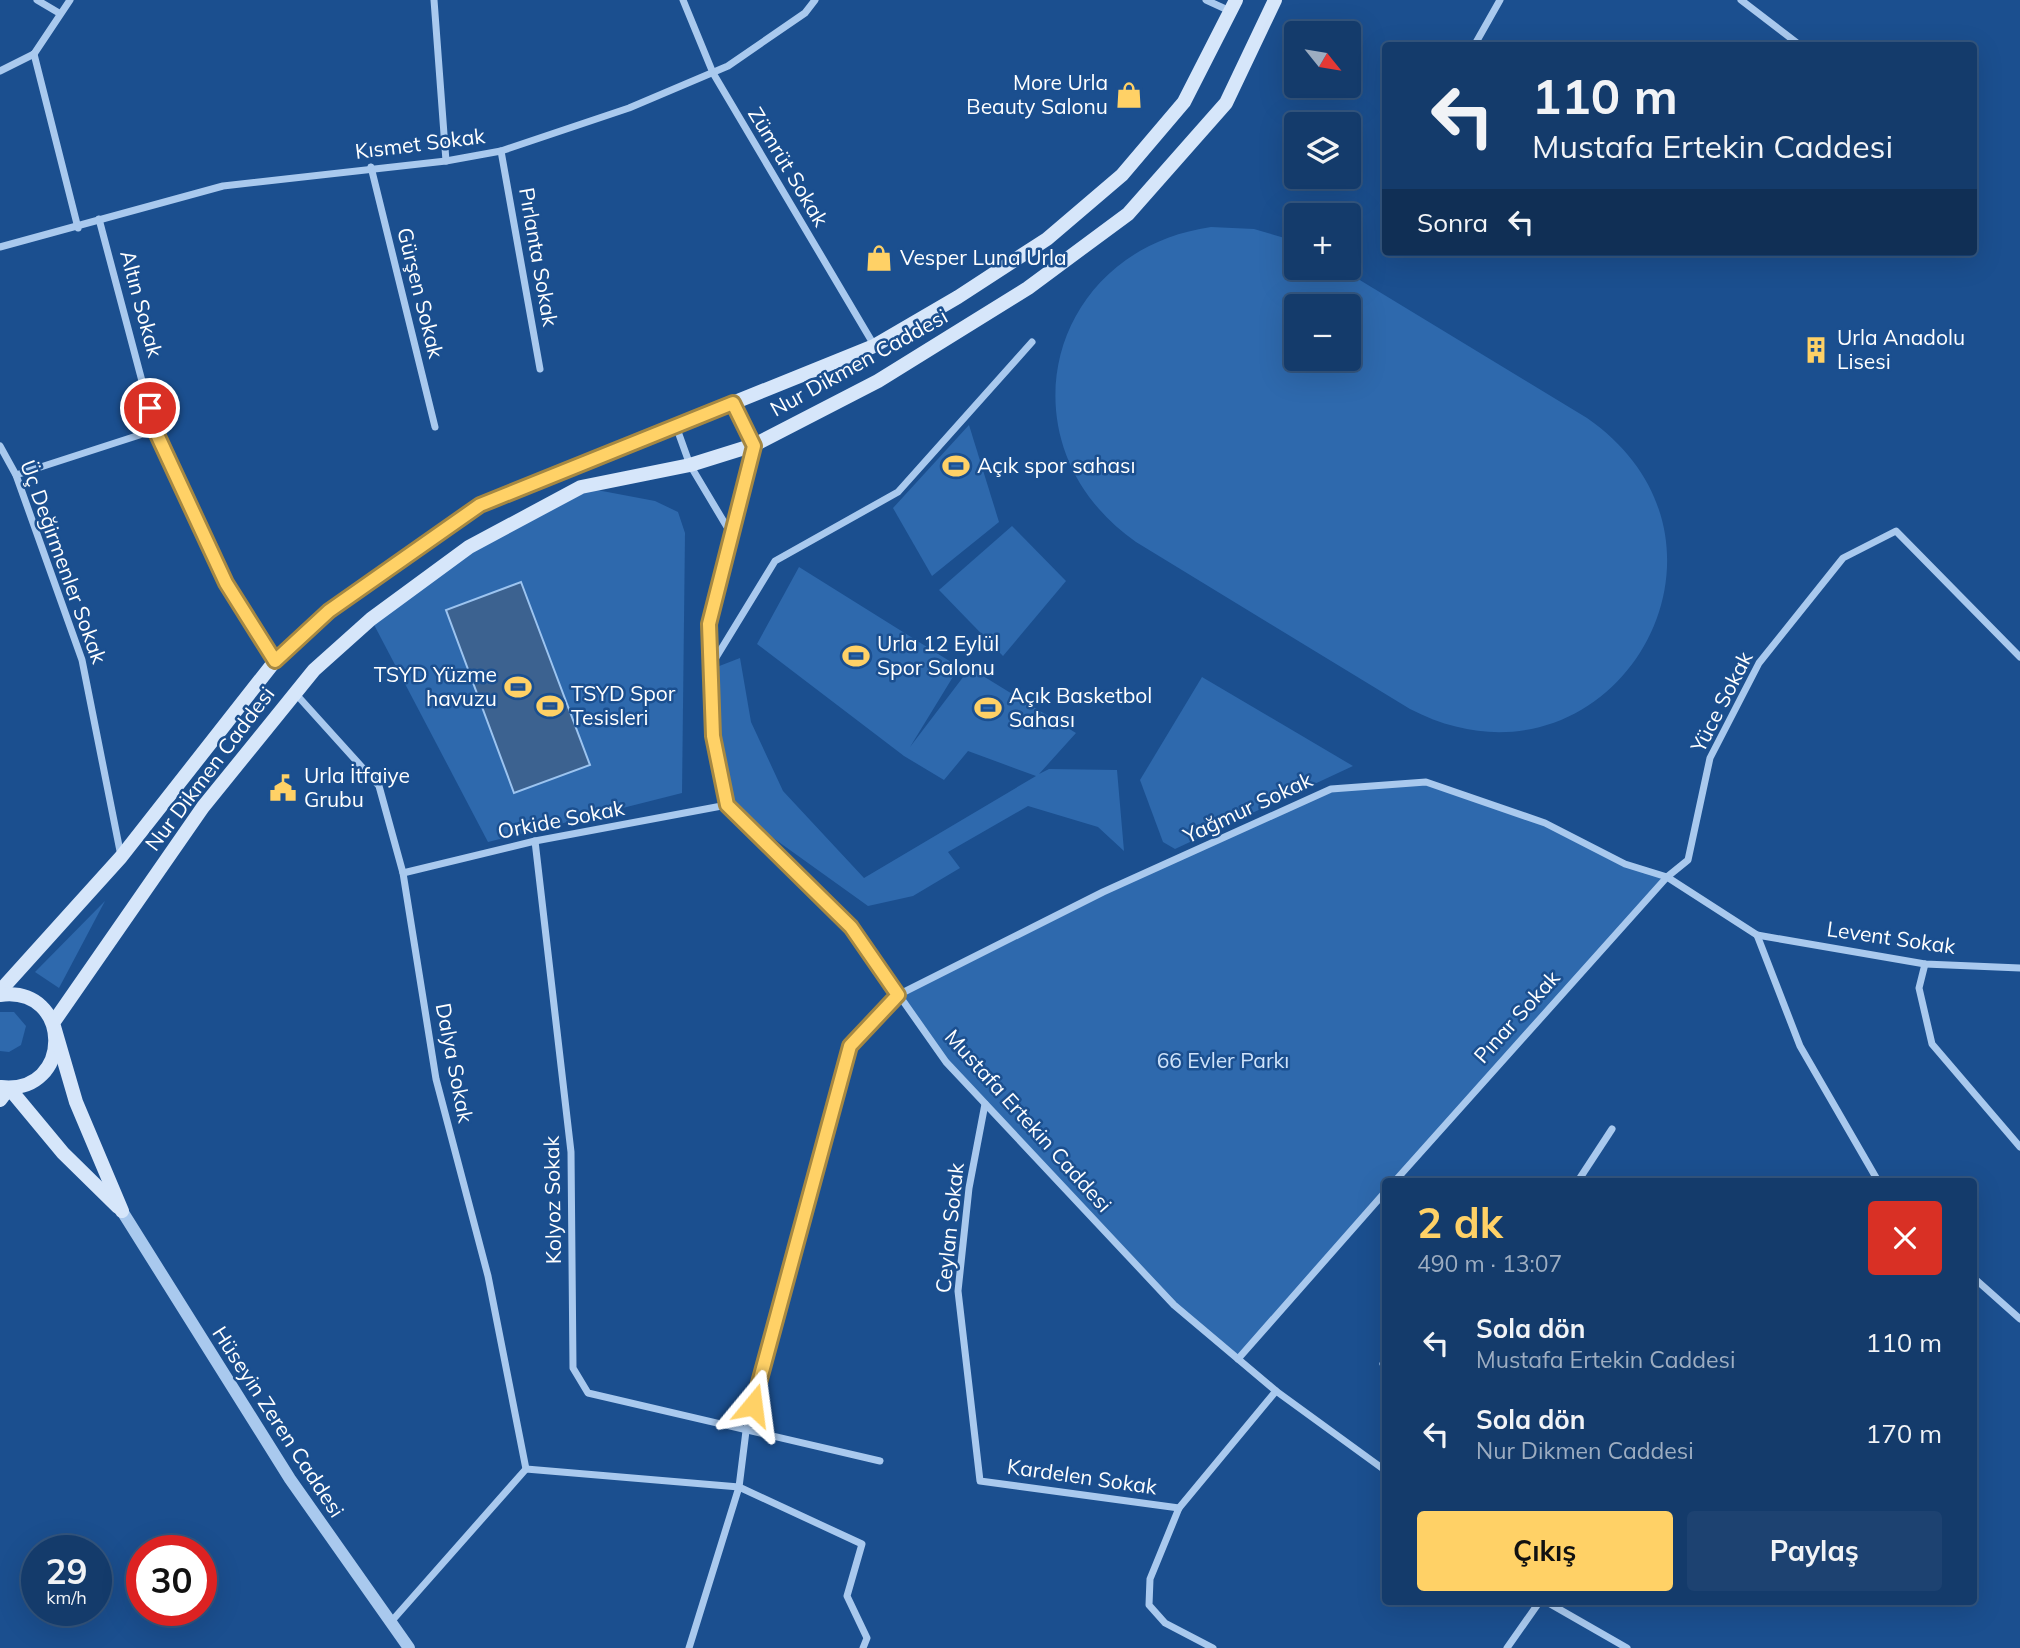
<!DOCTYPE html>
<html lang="tr">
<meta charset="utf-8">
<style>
body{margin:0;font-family:Mulish,sans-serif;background:#1d4271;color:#f1f3f6;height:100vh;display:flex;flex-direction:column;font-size:26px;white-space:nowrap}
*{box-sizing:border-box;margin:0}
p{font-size:23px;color:#9dadc1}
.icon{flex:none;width:38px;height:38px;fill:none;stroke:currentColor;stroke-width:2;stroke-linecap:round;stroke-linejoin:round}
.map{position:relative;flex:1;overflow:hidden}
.drawer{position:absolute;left:1382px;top:1178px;width:595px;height:427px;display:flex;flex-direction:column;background:#143b6b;border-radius:7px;box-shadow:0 7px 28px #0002,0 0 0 2px #33557e}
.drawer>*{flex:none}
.banner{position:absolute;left:1382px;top:42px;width:595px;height:214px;border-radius:7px;box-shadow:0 7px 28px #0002,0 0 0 2px #33557e;background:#143b6b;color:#f1f3f6;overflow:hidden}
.needle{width:46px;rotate:120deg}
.buttons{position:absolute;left:1284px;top:21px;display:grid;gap:14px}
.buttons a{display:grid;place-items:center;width:77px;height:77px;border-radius:7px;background:#143b6b;box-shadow:0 7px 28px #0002,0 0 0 2px #33557e;font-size:35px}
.speed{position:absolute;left:21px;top:1535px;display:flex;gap:14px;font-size:35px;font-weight:700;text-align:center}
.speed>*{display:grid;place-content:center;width:91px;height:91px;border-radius:50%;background:#143b6b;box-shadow:0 7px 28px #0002,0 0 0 2px #33557e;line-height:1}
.speed small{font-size:18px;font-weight:400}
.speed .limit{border:10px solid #d22;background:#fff;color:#111}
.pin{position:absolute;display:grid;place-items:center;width:60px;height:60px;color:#fff;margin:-30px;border:4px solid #fff;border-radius:50%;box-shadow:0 2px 7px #0007}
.me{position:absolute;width:77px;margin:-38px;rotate:16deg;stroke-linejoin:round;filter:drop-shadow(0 0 5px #0008)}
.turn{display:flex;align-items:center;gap:24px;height:147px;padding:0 35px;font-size:32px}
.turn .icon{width:91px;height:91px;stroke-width:2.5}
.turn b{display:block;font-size:49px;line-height:60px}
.then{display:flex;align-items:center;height:66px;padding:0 35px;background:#0003;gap:14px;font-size:26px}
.round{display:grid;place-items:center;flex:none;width:74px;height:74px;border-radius:7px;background:#1d4271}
.headline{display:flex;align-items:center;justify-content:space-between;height:119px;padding:0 35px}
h1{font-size:42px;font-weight:700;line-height:52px;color:#ffd166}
.cta{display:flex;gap:14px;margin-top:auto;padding:14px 35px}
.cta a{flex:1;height:80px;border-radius:7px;background:#ffd166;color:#111;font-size:28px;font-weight:700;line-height:80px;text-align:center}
.cta a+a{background:#1d4271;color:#f1f3f6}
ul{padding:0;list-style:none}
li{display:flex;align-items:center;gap:21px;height:91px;padding:0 35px}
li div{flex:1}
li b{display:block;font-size:26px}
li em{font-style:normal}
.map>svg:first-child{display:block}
.green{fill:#2e69ad;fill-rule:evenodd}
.water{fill:#3c6290;stroke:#9cc4f0;stroke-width:2}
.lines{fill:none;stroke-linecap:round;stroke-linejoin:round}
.minor{stroke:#a9c9ee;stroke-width:7}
.tertiary{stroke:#a9c9ee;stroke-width:12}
.secondary{stroke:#d6e6fa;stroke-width:14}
.route-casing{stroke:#a68842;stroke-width:18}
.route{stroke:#ffd166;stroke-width:12}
.labels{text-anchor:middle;stroke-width:5;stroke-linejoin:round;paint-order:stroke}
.poi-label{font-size:21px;fill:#fff;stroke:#1b4f8f;text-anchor:start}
.street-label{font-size:21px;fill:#fff;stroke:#1b4f8f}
.park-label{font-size:21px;fill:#cfe3fa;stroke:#1b4f8f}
</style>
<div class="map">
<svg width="2020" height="1648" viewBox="0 0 2020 1648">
<rect width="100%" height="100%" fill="#1b4f8f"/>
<!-- green -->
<g class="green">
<path d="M1211 227 1254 229 1295 241 1297 268H1340L1587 418C1770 545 1609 812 1410 709L1136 542C999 446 1045 251 1211 227ZM1297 306H1349V359H1297Z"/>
<path d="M969 425 999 522 932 576 893 508Z"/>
<path d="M581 487 655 501 678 512 685 533 682 793 488 842 371 619 469 547Z"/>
<path d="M1012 526 1066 581 1003 656 939 590Z"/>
<path d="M799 567 959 667 910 747 970 668 1076 733 1039 774 1049 769 1117 770 1124 851 1098 827 1028 806 948 852 960 868 913 896 868 906 727 805 709 670 740 658 751 722 783 791 864 878 1036 776 968 751 944 780 904 756 757 644Z"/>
<path d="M1202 677 1353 766 1175 849 1163 842 1140 780Z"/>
<path d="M1426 782 1545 823 1625 864 1667 877 1395 1181H1386V1191L1238 1359 1174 1305 946 1062 898 995 1103 892 1331 789Z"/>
<path d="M105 901 59 988 35 972Z"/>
<path d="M0 1012H14L26 1026 21 1045 9 1052 0 1051Z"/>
</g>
<!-- water -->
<path class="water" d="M521 582 590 765 514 793 446 610Z"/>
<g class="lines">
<!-- minor -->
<g class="minor">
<path d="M37 0 59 13"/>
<path d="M434 0 446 161"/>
<path d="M683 0 713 73 874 345"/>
<path d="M1206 0 1230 11"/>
<path d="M1741 0 1801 46"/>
<path d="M1474 46 1500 0"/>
<path d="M34 54 78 228"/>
<path d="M34 54 70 0"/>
<path d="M0 71 34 54"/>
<path d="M501 151 540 369"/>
<path d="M371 167 435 427"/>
<path d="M99 219 155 430 226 584 275 660"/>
<path d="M0 247 223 186 446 161 501 151 629 108 728 66 805 13 815 0"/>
<path d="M733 403 754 445 709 624 713 736 727 805 851 927 946 1062 1174 1305 1276 1391 1386 1471"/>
<path d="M676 426 690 465 730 532"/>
<path d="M0 446 16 475 82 660 121 856"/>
<path d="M16 475 155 430"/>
<path d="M709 669 775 561 898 492 1032 342"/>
<path d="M295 693 379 786 403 873 436 1079 488 1276 526 1469"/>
<path d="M535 841 571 1152 573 1368 588 1393 880 1461"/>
<path d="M403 873 535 841 727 805"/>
<path d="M1757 935 1925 964 2020 968"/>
<path d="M1925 964 1919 988 1932 1044 2020 1147"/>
<path d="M985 1104 969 1188 958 1291 980 1481 1179 1508"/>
<path d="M1395 1181 1667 877 1688 860 1710 758 1759 663 1843 558 1896 531 2020 657"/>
<path d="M1578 1181 1612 1129"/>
<path d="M1974 1278 2020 1319"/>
<path d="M1238 1359 1386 1191"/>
<path d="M1383 1364 1386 1362"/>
<path d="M1545 1601 1627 1648"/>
<path d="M390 1623 526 1469 739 1487 862 1544 847 1596 867 1638 863 1648"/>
<path d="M689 1648 739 1487 746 1431 850 1046 898 995 1103 892 1331 789 1426 782 1545 823 1625 864 1667 877 1757 935 1800 1046 1878 1181"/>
<path d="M1213 1648 1165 1623 1149 1605 1150 1579 1179 1508 1276 1391"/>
<path d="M1507 1648 1540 1601"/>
</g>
<!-- tertiary -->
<path class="tertiary" d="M122 1211 290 1479 409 1648"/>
<!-- secondary -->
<g class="secondary">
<path d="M0 991 121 857 275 661 329 611 480 505 874 346 958 297 1047 239 1122 175 1184 102 1236 0"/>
<path d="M0 995C73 985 74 1095 1 1087"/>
<path d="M0 1100 9 1088 63 1153 118 1207"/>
<path d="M122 1211 76 1102 53 1023 203 807 314 670 371 619 469 547 581 487 690 465 754 445 878 381 1028 288 1128 214 1226 103 1275 0"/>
</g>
</g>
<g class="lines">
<defs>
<path id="route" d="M150 408 155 430 226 583 275 661 329 611 480 505 733 403 754 446 709 624 713 736 727 805 851 927 898 995 850 1046 753 1405"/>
</defs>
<!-- route casing -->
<use href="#route" class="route-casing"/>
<!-- route -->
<use href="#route" class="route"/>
</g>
<!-- icons -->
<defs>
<symbol id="shop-bare" viewBox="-9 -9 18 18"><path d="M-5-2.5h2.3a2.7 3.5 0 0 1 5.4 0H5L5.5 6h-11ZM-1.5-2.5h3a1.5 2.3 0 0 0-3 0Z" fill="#ffd166" stroke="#1b4f8f" stroke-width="2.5" paint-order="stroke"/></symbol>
<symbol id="building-bare" viewBox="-9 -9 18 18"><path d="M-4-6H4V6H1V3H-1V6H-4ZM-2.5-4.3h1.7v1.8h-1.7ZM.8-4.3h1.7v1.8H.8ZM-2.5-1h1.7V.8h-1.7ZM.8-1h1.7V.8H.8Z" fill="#ffd166" stroke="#1b4f8f" stroke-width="2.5" paint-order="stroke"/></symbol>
<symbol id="stadium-bare" viewBox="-9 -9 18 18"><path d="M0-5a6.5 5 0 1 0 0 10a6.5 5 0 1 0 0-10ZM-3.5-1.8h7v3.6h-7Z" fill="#ffd166" stroke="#1b4f8f" stroke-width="2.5" paint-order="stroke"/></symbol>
<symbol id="civic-bare" viewBox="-9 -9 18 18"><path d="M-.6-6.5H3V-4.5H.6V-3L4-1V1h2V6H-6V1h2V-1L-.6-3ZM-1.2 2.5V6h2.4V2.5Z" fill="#ffd166" stroke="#1b4f8f" stroke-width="2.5" paint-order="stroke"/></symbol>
</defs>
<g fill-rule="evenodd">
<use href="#shop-bare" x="1110" y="76" width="38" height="38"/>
<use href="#shop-bare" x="860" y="239" width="38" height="38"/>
<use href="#building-bare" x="1797" y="331" width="38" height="38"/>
<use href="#stadium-bare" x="937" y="447" width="38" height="38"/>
<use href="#stadium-bare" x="837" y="637" width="38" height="38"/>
<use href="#stadium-bare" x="499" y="668" width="38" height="38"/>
<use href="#stadium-bare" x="531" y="687" width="38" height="38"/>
<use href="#stadium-bare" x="969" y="689" width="38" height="38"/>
<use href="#civic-bare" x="264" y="769" width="38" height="38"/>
</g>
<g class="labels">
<!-- poi labels -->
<g class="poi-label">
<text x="1108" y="90" text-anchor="end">More Urla<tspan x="1108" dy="24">Beauty Salonu</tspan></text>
<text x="900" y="265">Vesper Luna Urla</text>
<text x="1837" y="345">Urla Anadolu<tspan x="1837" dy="24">Lisesi</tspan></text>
<text x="977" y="473">Açık spor sahası</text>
<text x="877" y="651">Urla 12 Eylül<tspan x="877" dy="24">Spor Salonu</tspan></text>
<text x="497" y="682" text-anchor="end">TSYD Yüzme<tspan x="497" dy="24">havuzu</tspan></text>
<text x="571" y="701">TSYD Spor<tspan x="571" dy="24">Tesisleri</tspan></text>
<text x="1009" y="703">Açık Basketbol<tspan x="1009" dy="24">Sahası</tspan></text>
<text x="304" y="783">Urla İtfaiye<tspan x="304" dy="24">Grubu</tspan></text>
</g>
<!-- street labels -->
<g class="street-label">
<text transform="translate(420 144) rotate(-7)" y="7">Kısmet Sokak</text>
<text transform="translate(788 167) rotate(59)" y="7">Zümrüt Sokak</text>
<text transform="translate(538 257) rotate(80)" y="7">Pırlanta Sokak</text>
<text transform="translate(420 293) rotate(76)" y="7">Gürşen Sokak</text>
<text transform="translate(141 304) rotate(75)" y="7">Altın Sokak</text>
<text transform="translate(859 363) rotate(-29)" y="7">Nur Dikmen Caddesi</text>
<text transform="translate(63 562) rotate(70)" y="7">Üç Değirmenler Sokak</text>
<text transform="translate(1722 702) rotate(-63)" y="7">Yüce Sokak</text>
<text transform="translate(210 769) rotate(-53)" y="7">Nur Dikmen Caddesi</text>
<text transform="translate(1248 808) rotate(-25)" y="7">Yağmur Sokak</text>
<text transform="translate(561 820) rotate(-11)" y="7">Orkide Sokak</text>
<text transform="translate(1891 938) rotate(8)" y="7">Levent Sokak</text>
<text transform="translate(1517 1017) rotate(-48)" y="7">Pınar Sokak</text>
<text transform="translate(454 1063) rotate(79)" y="7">Dalya Sokak</text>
<text transform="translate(1028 1121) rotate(48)" y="7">Mustafa Ertekin Caddesi</text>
<text transform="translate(553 1200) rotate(-91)" y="7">Kolyoz Sokak</text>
<text transform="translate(950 1228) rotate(-84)" y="7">Ceylan Sokak</text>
<text transform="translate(278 1422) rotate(57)" y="7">Hüseyin Zeren Caddesi</text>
<text transform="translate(1082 1477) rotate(8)" y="7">Kardelen Sokak</text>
</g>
<!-- park labels -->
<g class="park-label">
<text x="1223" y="1068">66 Evler Parkı</text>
</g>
</g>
</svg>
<div class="buttons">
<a><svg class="needle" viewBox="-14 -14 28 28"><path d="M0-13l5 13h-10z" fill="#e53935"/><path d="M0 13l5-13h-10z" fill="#9dadc1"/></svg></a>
<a><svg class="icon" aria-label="layers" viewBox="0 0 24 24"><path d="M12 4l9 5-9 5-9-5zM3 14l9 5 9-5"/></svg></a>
<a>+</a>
<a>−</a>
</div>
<div class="speed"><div>29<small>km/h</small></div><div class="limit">30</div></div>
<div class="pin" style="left:150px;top:408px;background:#d93025"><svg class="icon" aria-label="arrive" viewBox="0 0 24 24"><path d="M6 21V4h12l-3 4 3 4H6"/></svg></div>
<svg class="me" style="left:753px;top:1405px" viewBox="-20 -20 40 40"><path d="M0-17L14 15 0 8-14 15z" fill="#ffd166" stroke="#fff" stroke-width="4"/></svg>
<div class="banner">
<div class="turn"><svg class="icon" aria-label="left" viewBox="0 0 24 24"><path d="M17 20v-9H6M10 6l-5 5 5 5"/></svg><div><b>110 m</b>Mustafa Ertekin Caddesi</div></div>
<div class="then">Sonra<svg class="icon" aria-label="left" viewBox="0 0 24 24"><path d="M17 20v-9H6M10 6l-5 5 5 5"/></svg></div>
</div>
<section class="drawer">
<div class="headline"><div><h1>2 dk</h1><p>490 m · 13:07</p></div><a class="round" style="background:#d93025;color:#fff"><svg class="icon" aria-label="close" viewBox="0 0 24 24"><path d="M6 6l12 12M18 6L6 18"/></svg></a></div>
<ul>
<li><svg class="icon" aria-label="left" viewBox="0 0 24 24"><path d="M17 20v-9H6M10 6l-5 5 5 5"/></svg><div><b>Sola dön</b><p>Mustafa Ertekin Caddesi</p></div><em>110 m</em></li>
<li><svg class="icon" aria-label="left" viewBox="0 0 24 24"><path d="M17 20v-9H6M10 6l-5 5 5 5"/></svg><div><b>Sola dön</b><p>Nur Dikmen Caddesi</p></div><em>170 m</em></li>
</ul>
<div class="cta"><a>Çıkış</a><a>Paylaş</a></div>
</section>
</div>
